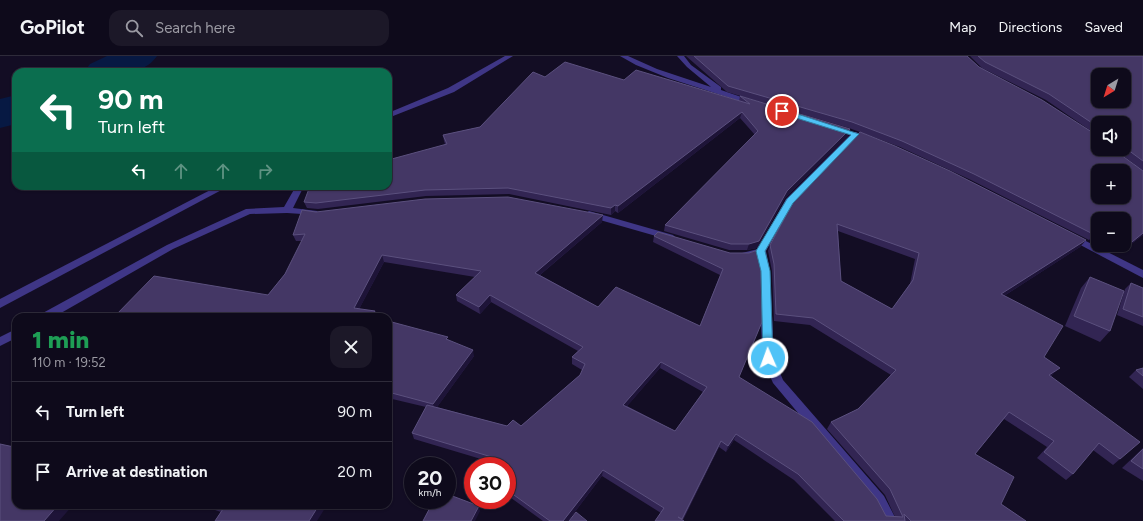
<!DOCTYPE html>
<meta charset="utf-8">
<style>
body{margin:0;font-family:Figtree,sans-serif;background:#1c1828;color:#f1f3f6;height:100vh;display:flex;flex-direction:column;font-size:15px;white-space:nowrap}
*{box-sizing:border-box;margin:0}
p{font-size:13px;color:#9b9aa3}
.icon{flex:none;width:22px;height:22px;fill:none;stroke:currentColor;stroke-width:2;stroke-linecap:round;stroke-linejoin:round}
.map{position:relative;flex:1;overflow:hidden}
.details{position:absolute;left:12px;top:257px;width:380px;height:196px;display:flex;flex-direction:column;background:#0e0a1b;border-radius:12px;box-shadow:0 1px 3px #0004,0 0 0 1px #2e2b3a}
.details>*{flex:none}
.hud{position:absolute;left:12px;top:12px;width:380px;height:122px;border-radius:12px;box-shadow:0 1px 3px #0004,0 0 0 1px #2e2b3a;background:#0b6e4f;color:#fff;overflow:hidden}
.needle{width:26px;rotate:218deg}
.tools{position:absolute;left:1091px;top:12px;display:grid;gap:8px}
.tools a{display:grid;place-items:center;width:40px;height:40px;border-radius:8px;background:#0e0a1b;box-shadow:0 1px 3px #0004,0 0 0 1px #2e2b3a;font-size:20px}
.speed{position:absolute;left:404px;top:401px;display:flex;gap:8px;font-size:20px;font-weight:700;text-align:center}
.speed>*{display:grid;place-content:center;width:52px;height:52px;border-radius:50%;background:#0e0a1b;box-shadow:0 1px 3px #0004,0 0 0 1px #2e2b3a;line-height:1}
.speed small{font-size:10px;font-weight:400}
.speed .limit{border:6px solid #d22;background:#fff;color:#111}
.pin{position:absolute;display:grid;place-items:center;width:34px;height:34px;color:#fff;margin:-17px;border:2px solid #fff;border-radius:50%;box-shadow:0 1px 4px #0007}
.me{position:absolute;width:44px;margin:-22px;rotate:358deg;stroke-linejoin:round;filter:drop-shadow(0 0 3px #0008)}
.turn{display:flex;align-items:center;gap:14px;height:84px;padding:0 20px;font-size:18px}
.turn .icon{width:52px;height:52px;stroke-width:2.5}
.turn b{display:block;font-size:28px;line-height:34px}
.lanes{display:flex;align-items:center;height:38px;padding:0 20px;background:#0003;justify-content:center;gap:20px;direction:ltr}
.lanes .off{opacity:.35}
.round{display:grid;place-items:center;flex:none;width:42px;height:42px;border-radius:12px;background:#1c1828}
.headline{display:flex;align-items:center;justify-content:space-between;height:68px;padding:0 20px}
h1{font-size:24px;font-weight:800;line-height:30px;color:#1e9e55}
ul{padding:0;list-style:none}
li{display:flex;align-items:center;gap:12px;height:60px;padding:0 20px;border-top:1px solid #2e2b3a}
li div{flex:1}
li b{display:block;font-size:15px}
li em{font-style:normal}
header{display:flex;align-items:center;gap:24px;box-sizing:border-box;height:56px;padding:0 20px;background:#0e0a1b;border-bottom:1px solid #2e2b3a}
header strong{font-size:19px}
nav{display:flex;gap:22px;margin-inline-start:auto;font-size:14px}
.search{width:280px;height:36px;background:#1c1828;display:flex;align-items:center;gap:10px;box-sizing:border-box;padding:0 14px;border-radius:12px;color:#9b9aa3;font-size:15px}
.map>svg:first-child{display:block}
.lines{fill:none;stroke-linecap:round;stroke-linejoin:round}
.river{fill:#071943;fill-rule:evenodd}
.street{fill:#3f3686;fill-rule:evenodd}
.wall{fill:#322553;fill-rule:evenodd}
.shaded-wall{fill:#1e1438}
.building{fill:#443765;stroke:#5b507e;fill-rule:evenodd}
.route{fill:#4fc3f7;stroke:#337fa1}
</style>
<header>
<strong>GoPilot</strong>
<div class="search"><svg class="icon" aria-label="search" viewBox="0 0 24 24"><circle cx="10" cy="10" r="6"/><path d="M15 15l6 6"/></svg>Search here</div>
<nav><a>Map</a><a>Directions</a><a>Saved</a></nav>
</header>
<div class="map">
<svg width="1143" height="465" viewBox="0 0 1143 465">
<rect width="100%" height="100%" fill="#130d24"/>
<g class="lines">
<!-- river -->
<g class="river">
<path d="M107 0H157C141 23 109 16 84 16L90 8Z"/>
<path d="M16 39V68L0 72V43Z"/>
</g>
<!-- street -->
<g class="street">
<path d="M505 0H513L454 36 388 62V57L448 32Z"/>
<path d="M620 0H628L657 13 711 31 687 11 677 0H684L691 9 721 31V34L756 46 749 48 668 22 636 9Z"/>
<path d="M853 76H856L860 78 793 147 766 195 770 215 774 302 783 324 884 440 897 465H883L874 448 773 327 762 302 760 215 757 199 745 202 740 199 742 197 758 193 786 143Z"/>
<path d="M218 130H229L0 252V243Z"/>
<path d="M296 130H304L293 152 317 155 318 157 317 159 287 157 250 158 173 193 54 261H40L41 258 167 189 246 153 284 151Z"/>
<path d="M589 155 673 179 675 181 670 184 586 160 585 158Z"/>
<path d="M1072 178 1143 214V222L1069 183 1067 181Z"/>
<path d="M16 273V282L0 290V281Z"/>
</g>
</g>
<!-- wall -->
<g class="wall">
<path d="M686 0H967L979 11 1091 75 1046 44 982 12 970 0H1143V179L1121 196 1108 189H1124V163H1098V181L1097 182 1094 180 1089 184 971 124 900 91 849 72 727 36ZM1098 67H1124V93H1114L1134 108 1098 93Z"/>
<path d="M545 21 624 24 739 45 740 40 848 80 785 142 757 192 747 194H729L664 175 665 169 755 79 740 62 618 157 615 155 611 159 509 138 426 140 318 153 307 152 304 146 388 130 445 88 444 85 443 79 480 71Z"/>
<path d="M796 141 1086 184 1080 191 1004 240 1044 301 1053 318 1051 320 1120 403 1113 409 1093 394 1073 418 1066 424 1037 402 1047 391 1004 363 975 398 1001 448 1026 465H835L794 424 734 384 726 396 719 391 683 464 661 457 602 420 568 465H543L507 439V410L501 409 414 383 412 377 426 351 388 342V265L449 284 474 300 437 351 507 370H521L580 319 582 314 572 308V301L578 295 491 246 480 258 457 245 456 239 475 221 384 206 359 253 375 255 377 261H114L268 239 285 218 302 185H296L293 179 316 156 602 166 540 219 598 251 700 270 720 219 653 186 654 180 730 197 762 266 739 321 886 460 895 461 885 439 827 373 831 366 858 353 891 319 810 269 774 265 772 215 768 195 770 189ZM838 175 915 203 910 228 892 253 841 225ZM660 312 703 336 675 375 627 350Z"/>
<path d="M1090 221 1110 275 1100 286 1065 270 1081 232Z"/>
<path d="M1131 227 1143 232V270L1117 259 1125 233Z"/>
<path d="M1143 312V333L1129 321 1136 314Z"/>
<path d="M1143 392V425L1122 412Z"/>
<path d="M200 449H327L221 456Z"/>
</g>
<!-- shaded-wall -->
<g class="shaded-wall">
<path d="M742 56 740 62 618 157V150Z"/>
<path d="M850 73 848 80 785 142 757 192 747 194 749 188 787 135Z"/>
<path d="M615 149V155L611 159V152Z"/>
<path d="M603 159 602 166 535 223V217Z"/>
<path d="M1098 175 1094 180 1089 184 1093 178Z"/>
<path d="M1143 177V179L1121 196 1127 190Z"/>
<path d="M1086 184 1080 191 996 245 1001 238Z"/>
<path d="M382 199 384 206 356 259 354 252Z"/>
<path d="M490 239 491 246 480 258 479 251Z"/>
<path d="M375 255 377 261H373L372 260Z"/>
<path d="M473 294 474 300 435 354 433 348Z"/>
<path d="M661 306 660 312 623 355V349Z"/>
<path d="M1060 312 1053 318 1043 326 1049 319Z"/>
<path d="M736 378 734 384 726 396 728 390Z"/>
<path d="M721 385 719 391 682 465Z"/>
<path d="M603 414 602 420 568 465H563Z"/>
<path d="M58 449H73L59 465H44Z"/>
<path d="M319 449H327L317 465H309Z"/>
<path d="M479 450 480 455 475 465H471Z"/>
</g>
<!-- building -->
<g class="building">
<path d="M694 0H967L979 11 1042 44 1098 80V93H1113L1143 115V177L1127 190 1124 188V163H1098V175L1093 178 974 118 902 85 852 66 728 30ZM1098 115H1124V141H1098Z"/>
<path d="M978 0H1143V105L1124 91V67H1098V71L1049 38 985 6ZM1098 19H1124V45H1098Z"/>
<path d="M565 6 624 24 636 14 750 48 740 40 850 73 787 135 759 185 749 188H731L665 169 758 75 742 56 618 150 615 149 611 152 508 132 425 134 316 147 304 146 310 130H388V104L447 88 443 79 480 71 533 16 545 21Z"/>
<path d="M860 76 895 90 950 115 1086 184 1001 238 1063 270 1044 301 1060 312 1049 319 1140 386 1120 403 1099 387 1073 418 1044 396 1054 385 1009 356 975 398 1014 421 1001 448 1026 465H911L904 458 905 465H844L798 418 736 378 728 390 721 385 682 463 678 461 684 465H655L664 452 603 414 563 465H550L507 434V410H501L505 405 412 377 427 349 507 370 513 364 521 370 580 319 585 308 572 301 583 291 490 239 479 251 456 239 481 215 382 199 354 252 375 255 372 260 375 261H114L154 220 268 239 285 218 305 178 293 179 302 154 316 156 425 143 508 141 603 159 535 217 598 251 616 231 700 270 723 213 654 180 658 176 730 197H749L758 194 761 208 762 266 739 321 812 366 877 443 886 460 903 461 890 433 831 366 858 353 896 314 813 262 776 258 774 208 770 189 796 141ZM837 168 919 197 913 224 892 253 841 225ZM661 306 707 331 675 375 623 349Z"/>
<path d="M1090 221 1124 235 1110 275 1074 260Z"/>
<path d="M1131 227 1143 232V261L1123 253Z"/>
<path d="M388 265 448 281 446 283 473 294 433 348 388 336Z"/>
<path d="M1143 312V320L1136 314Z"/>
<path d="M0 388 14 391 16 389V449H58L44 465H0Z"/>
<path d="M1143 393V413L1131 405Z"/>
<path d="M447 438 479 450 471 465H423L434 444H447Z"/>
<path d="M212 449H319L309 465H215L223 453Z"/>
<path d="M576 456 587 465H569Z"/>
</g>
<!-- route -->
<path class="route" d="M782 53 859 78 793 147 765 195 770 215 773 302 768 306 763 302 761 215 756 195 787 143 851 79 780 57 779 55Z"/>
</svg>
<div class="tools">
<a><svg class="needle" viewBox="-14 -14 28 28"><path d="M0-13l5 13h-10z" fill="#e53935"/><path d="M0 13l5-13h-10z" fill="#9b9aa3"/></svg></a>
<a><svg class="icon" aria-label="sound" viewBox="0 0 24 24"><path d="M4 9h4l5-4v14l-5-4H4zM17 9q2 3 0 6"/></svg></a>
<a>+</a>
<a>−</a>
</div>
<div class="speed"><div>20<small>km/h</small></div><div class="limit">30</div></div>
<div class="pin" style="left:782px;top:55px;background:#d93025"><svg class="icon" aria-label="arrive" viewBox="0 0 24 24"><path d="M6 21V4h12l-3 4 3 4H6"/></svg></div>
<svg class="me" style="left:768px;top:302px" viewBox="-20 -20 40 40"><circle r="17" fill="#4fc3f7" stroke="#fff" stroke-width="3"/><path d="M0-11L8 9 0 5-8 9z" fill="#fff"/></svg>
<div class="hud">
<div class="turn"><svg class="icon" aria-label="left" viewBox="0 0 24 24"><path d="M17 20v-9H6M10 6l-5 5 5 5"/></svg><div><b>90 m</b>Turn left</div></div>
<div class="lanes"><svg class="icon" aria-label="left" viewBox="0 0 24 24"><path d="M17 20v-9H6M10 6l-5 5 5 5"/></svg><svg class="icon off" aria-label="ahead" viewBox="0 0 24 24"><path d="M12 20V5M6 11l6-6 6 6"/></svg><svg class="icon off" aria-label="ahead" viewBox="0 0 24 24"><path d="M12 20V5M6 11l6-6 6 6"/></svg><svg class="icon off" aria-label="right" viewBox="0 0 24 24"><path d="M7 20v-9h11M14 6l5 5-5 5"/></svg></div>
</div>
<section class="details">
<div class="headline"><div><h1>1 min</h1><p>110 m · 19:52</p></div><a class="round"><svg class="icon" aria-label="close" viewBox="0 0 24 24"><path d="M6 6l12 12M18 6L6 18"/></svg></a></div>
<ul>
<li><svg class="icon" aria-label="left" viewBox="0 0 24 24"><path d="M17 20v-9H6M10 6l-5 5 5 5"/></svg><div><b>Turn left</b></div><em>90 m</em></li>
<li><svg class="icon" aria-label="arrive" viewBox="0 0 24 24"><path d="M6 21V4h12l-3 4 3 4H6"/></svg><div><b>Arrive at destination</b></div><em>20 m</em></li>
</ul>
</section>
</div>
